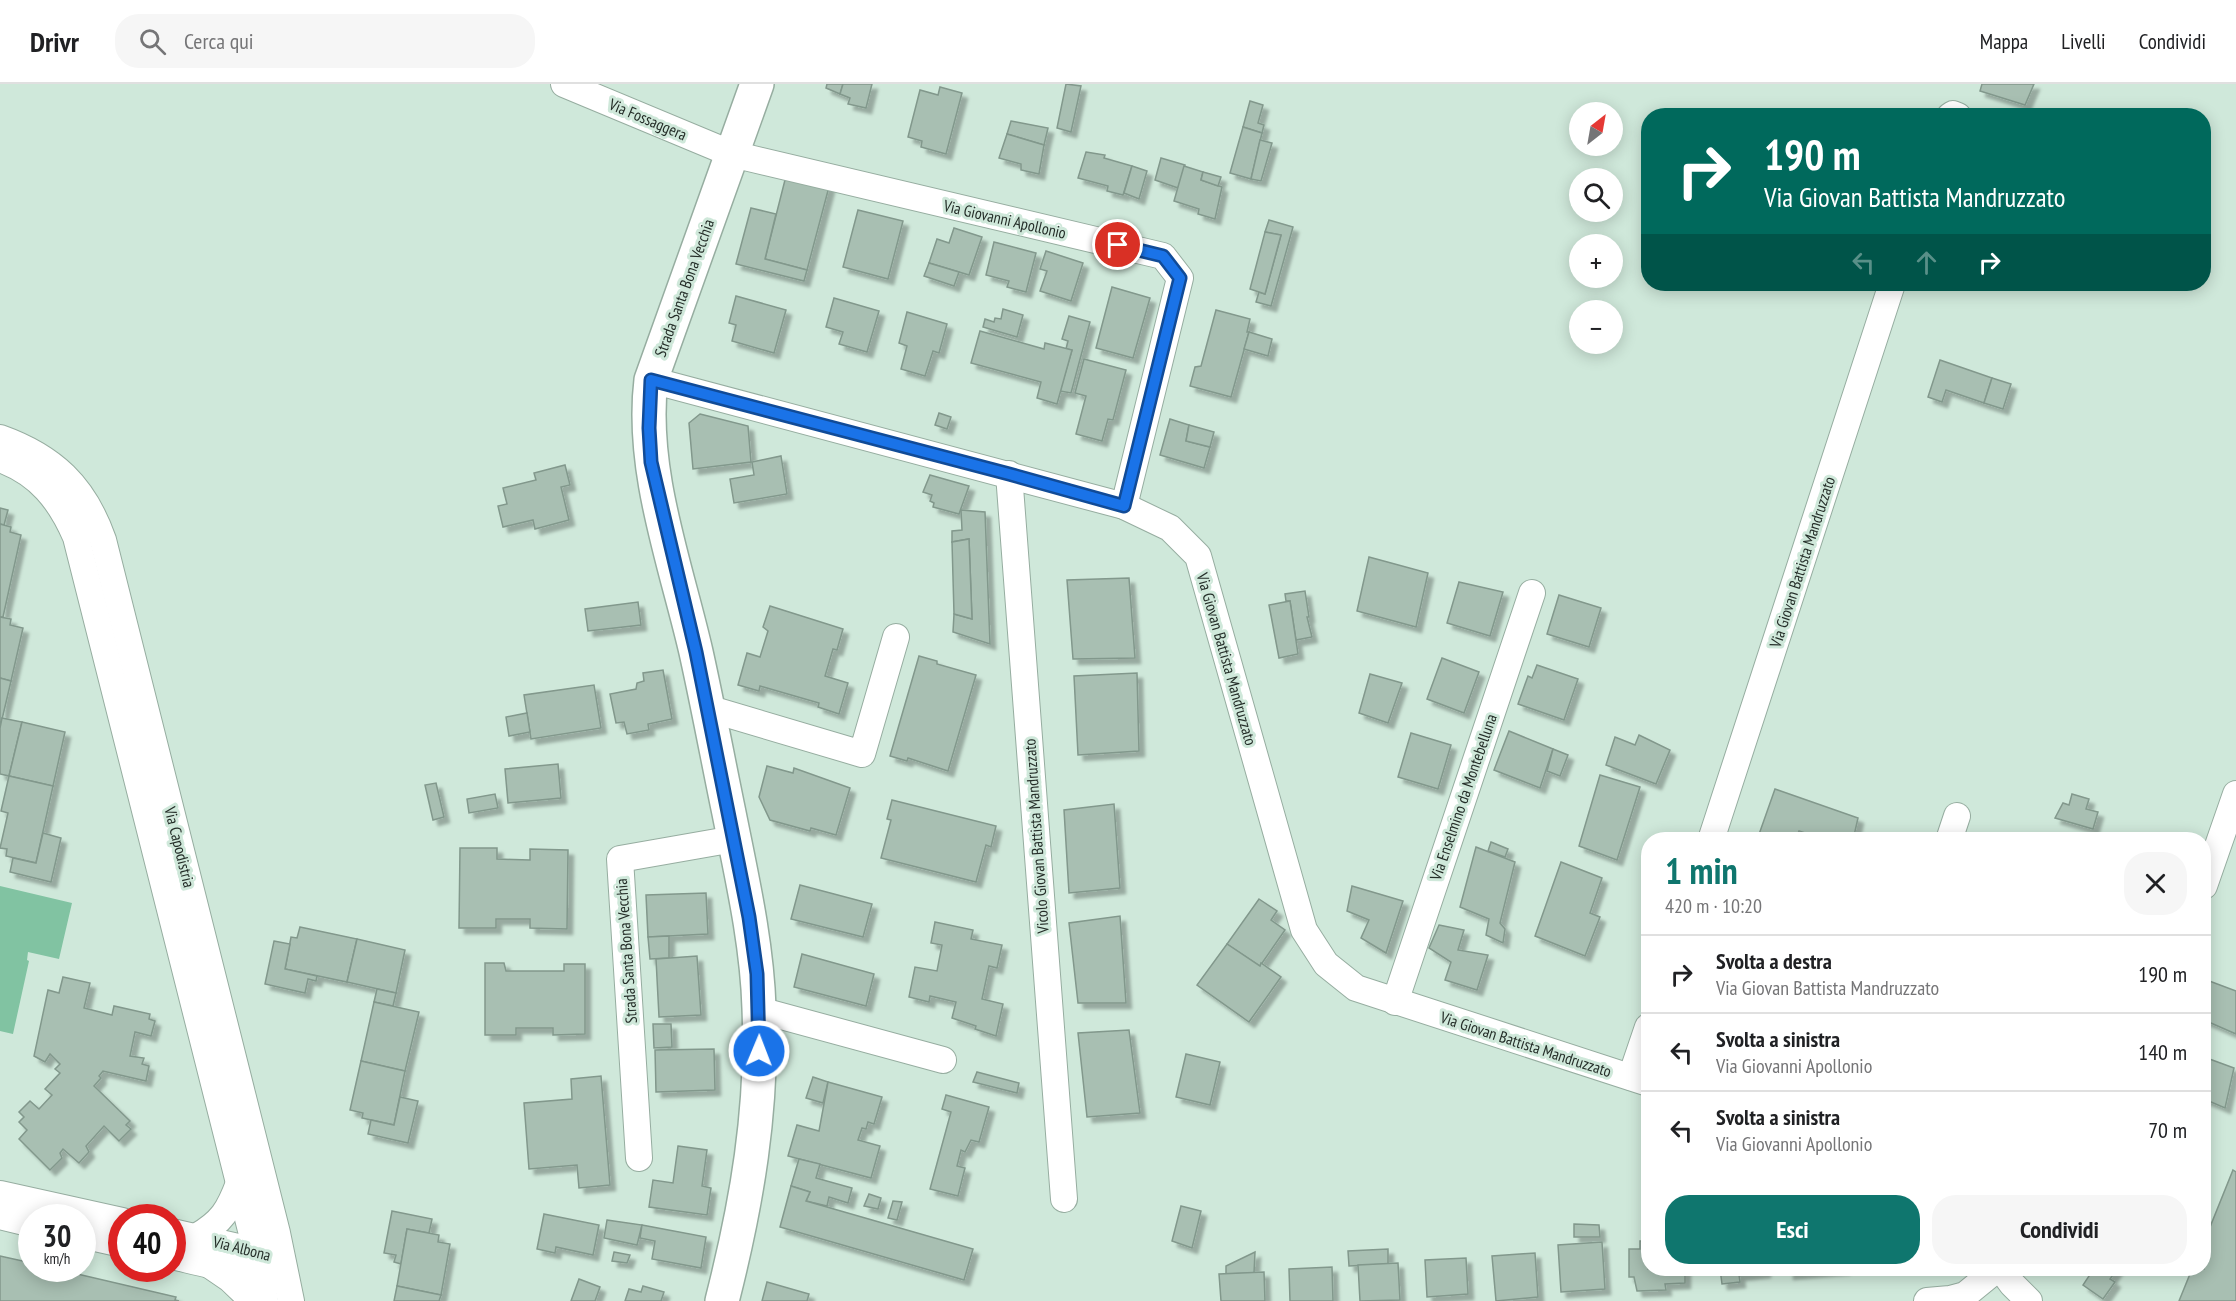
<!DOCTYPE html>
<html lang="it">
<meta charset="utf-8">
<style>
body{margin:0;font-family:"PT Sans Narrow",sans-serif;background:#f6f6f6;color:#202124;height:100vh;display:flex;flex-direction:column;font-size:22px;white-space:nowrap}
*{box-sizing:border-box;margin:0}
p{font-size:20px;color:#757577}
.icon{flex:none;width:33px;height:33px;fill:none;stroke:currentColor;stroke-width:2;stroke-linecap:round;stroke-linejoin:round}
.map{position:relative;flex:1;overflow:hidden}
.panel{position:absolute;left:1641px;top:748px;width:570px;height:444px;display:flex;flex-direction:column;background:#fff;border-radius:24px;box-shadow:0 3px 15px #0003}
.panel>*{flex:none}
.banner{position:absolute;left:1641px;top:24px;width:570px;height:183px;border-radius:24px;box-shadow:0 3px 15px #0003;background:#00695c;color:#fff;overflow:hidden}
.needle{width:39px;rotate:31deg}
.controls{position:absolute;left:1569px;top:18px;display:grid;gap:12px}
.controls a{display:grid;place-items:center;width:54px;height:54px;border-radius:50%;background:#fff;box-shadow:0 3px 15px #0003;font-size:30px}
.speed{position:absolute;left:18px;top:1120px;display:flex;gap:12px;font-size:30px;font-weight:700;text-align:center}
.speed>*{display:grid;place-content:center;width:78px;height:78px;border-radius:50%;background:#fff;box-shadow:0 3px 15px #0003;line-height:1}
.speed small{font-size:15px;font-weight:400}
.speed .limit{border:9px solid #d22;background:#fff;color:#111}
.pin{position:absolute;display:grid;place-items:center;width:51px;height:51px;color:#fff;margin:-26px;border:3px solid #fff;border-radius:50%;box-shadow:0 2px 6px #0007}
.me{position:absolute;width:66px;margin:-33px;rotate:1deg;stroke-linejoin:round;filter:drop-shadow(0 0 4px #0008)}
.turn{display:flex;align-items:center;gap:21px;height:126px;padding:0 24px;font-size:27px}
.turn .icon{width:78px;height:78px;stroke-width:2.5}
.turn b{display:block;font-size:42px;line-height:51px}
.lanes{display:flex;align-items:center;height:57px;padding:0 24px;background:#0003;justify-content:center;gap:30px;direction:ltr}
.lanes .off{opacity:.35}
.round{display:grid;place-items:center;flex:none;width:63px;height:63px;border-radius:24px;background:#f6f6f6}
.headline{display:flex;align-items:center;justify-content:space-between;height:102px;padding:0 24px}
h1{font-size:36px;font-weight:600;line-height:45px;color:#0f766e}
.action{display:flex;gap:12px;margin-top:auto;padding:12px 24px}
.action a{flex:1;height:69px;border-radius:24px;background:#0f766e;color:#fff;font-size:24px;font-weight:600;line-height:69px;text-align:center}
.action a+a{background:#f6f6f6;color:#202124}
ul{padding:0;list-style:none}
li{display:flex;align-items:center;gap:18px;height:78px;padding:0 24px;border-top:2px solid #e0e0e0}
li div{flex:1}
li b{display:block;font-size:22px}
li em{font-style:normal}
header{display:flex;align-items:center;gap:36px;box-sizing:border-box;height:84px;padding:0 30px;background:#fff;border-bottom:2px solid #e0e0e0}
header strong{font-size:28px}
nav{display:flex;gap:33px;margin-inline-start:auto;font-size:21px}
.search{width:420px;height:54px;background:#f6f6f6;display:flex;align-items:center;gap:15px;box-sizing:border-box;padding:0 21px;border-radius:24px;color:#757577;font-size:22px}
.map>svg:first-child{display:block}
.green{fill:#81c3a2}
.building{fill:#a8bfb2;stroke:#82988c;stroke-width:1.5;filter:url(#shadow)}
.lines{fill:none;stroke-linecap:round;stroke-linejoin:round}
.street-casing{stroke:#96ada0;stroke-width:28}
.secondary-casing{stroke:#96ada0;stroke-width:36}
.street{stroke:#fff;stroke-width:26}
.secondary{stroke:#fff;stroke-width:33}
.route-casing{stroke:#114b97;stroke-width:15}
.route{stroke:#1a73e8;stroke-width:10}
.labels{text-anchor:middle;stroke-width:6;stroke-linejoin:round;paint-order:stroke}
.street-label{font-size:16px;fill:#242d28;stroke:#cfe8da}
</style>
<header>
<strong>Drivr</strong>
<div class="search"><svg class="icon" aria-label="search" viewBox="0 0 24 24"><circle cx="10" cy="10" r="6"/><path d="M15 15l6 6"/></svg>Cerca qui</div>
<nav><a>Mappa</a><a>Livelli</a><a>Condividi</a></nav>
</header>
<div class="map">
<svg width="2236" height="1217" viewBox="0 0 2236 1217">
<defs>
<filter id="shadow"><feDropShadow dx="5.5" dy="5.5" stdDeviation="1.5" flood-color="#0004"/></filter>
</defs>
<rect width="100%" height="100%" fill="#cfe8da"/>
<!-- green -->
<path class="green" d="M0 802 72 819 59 875 28 868 27 876 29 877 13 950 0 947Z"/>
<!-- building -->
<g class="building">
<path d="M827 0H843L840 10 826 4Z"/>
<path d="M843 0H872L866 24 848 20 850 14 840 10Z"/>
<path d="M1066 0 1081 2 1071 48 1057 44Z"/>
<path d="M1982 0H2034L2025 21 1980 7Z"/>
<path d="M940 3 962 9 946 70 921 63 922 57 908 53 920 6 938 11Z"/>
<path d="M1250 17 1263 21 1258 39 1264 41 1262 49 1243 43Z"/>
<path d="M1011 37 1048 44 1044 61 1007 50Z"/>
<path d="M1243 43 1262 49 1251 95 1230 89Z"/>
<path d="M1007 50 1044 61 1039 90 1021 86V80L999 74Z"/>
<path d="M1260 56 1272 59 1261 97 1251 95Z"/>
<path d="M1086 68 1105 71 1104 74 1132 82 1123 111 1107 107 1108 102 1078 94Z"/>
<path d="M1161 74 1185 81 1178 104 1155 96Z"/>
<path d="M1132 82 1147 87 1139 115 1124 109Z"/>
<path d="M1184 82 1203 88 1201 96 1222 103 1215 135 1198 130 1199 125 1174 117Z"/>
<path d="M787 88 830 99 807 186 765 175Z"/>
<path d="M1203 88 1221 93 1218 102 1201 96Z"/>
<path d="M751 124 776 130 765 175 807 186 804 197 736 180Z"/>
<path d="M858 126 903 137 888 195 843 183Z"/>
<path d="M1269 136 1293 143 1271 222 1256 218 1259 208 1265 210 1281 151 1265 148Z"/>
<path d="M954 144 982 153 969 191 929 179 937 155 949 159Z"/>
<path d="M1265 148 1281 151 1265 210 1250 205Z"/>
<path d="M994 158 1036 169 1026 208 1007 203 1009 197 986 191Z"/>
<path d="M1046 167 1083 179 1071 217 1040 207 1047 187 1040 185Z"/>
<path d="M929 179 959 188 954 202 924 192Z"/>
<path d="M1112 203 1150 214 1133 274 1096 264Z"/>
<path d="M736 212 786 226 774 269 732 257 736 241 729 239Z"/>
<path d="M834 214 879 227 867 268 839 260 843 248 826 243Z"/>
<path d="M1003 225 1023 231 1017 253 983 243 985 235 994 238 995 234 1001 235Z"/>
<path d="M1216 226 1250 235 1247 248H1249L1231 313 1190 302 1195 283 1201 282Z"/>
<path d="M907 228 947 240 939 269 933 267 925 292 901 285 907 262 899 259Z"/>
<path d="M1069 232 1090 238 1071 309 1060 307 1072 266 1066 265 1068 257 1062 255Z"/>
<path d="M980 247 1044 265 1045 259 1072 266 1057 320 1037 314 1041 298 971 279Z"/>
<path d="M1249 248 1272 255 1268 272 1244 265Z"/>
<path d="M1084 275 1126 286 1113 336 1108 335 1102 357 1076 350 1086 312 1075 309Z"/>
<path d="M1940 276 1992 294 1984 319 1946 306 1942 318 1928 313Z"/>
<path d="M1992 294 2011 300 2003 325 1984 319Z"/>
<path d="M939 329 951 333 947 345 935 341Z"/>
<path d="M700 330 748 342 751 378 693 385 689 339Z"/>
<path d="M1170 335 1189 341 1186 357 1210 363 1204 384 1160 371Z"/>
<path d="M1189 341 1214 348 1210 363 1186 357Z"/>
<path d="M781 372 787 410 734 419 730 395 754 391 752 378Z"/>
<path d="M565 381 570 401 561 403 569 436 535 445 533 436 503 443 498 422 507 420 503 404 536 396 534 389Z"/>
<path d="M930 391 969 402 959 430 933 423 934 419 930 417 932 411 923 408Z"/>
<path d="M0 424 8 426 4 441 0 440Z"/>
<path d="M961 426 985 428 990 560 953 548 954 530 972 535 969 455 952 458V447L962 446Z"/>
<path d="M0 440 11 443 10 448 21 451 3 533H0Z"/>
<path d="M969 455 972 535 954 530 952 458Z"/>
<path d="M1369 473 1428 489 1416 543 1357 527Z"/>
<path d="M1129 494 1135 574 1073 575 1067 496Z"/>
<path d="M1459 498 1503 508 1490 552 1447 539Z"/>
<path d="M1305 507 1309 533H1307L1312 553 1296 556 1290 517H1286L1285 510Z"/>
<path d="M1559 511 1601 524 1589 563 1547 550Z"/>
<path d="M1290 517 1298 570 1279 574 1269 521Z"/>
<path d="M638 518 641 541 588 547 585 525Z"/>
<path d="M770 522 843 545 837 566 833 565 825 592 848 599 839 630 818 623 819 619 760 602 759 607 738 601 747 569 760 573 768 547 763 543Z"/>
<path d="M0 533 11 535 10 541 23 544 11 597 0 594Z"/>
<path d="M919 572 937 577V580L976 591 948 687 908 674 907 677 890 672Z"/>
<path d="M1442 574 1479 588 1464 629 1427 615Z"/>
<path d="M1537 581 1578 595 1564 636 1518 620 1528 592 1532 594Z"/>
<path d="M663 586 672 635 648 640 649 646 627 650 624 638 616 639 610 610 636 605 637 599 644 597 643 589Z"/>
<path d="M1137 589 1139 667 1078 671 1074 592Z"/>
<path d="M1370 590 1402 599 1388 639 1359 629Z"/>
<path d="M0 594 11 597 0 644Z"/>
<path d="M594 601 601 644 531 655 524 611Z"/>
<path d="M527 629 530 648 509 652 506 633Z"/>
<path d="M2 634 22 638 9 692 0 690V644Z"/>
<path d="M22 638 65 648 53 702 9 692Z"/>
<path d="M1509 647 1553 665 1540 704 1494 686Z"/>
<path d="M1411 649 1451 661 1438 705 1398 693Z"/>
<path d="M1639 651 1670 666 1656 700 1606 681 1615 653 1635 661Z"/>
<path d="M1553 665 1568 671 1560 692 1547 687Z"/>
<path d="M558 680 561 714 508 719 505 685Z"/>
<path d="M767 682 793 689 794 684 850 704 836 751 811 744 810 747 770 736 759 713Z"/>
<path d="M1600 691 1640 703 1617 776 1579 762Z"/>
<path d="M9 692 53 702 36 779 6 772 7 765 0 764 8 729 1 727Z"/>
<path d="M436 699 444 733 433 736 425 701Z"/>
<path d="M1775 705 1858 734 1853 756H1826L1799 747 1795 756H1757Z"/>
<path d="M495 710 498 724 469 729 467 715Z"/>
<path d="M2072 710 2089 715 2086 725 2098 728 2093 745 2055 734 2063 719 2069 721Z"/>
<path d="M892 716 996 742 991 763 986 761 976 798 881 774 891 736 887 735Z"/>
<path d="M1114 720 1120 804 1069 809 1064 726Z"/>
<path d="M43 749 61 754 51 798 10 788 13 774 36 779Z"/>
<path d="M1491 758 1508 765 1505 773 1488 767Z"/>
<path d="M1476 763 1515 778 1500 839 1505 845 1503 859 1486 851 1489 835 1460 823Z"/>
<path d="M460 764H497V775L530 776V765L568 766 567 845 530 844V835H496V844H459Z"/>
<path d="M1561 778 1602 794 1590 829 1600 833 1585 872 1535 852Z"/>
<path d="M800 801 872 820 863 853 791 835Z"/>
<path d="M1352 802 1403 817 1386 869 1361 854 1369 836 1347 827Z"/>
<path d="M706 809 708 850 648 853 646 811Z"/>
<path d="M1259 815 1277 827 1271 836 1285 846 1260 882 1227 860Z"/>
<path d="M1120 832 1126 919H1078L1069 839Z"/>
<path d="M935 838 973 846 971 855 1002 861 997 884 989 882 982 915 1003 920 996 952 975 945 976 942 952 934 956 918 930 912 929 918 909 913 915 883 937 887 942 861 931 859Z"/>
<path d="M1439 841 1464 846 1458 866 1488 871 1477 906 1445 896 1451 878 1429 864Z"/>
<path d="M300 843 357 855 347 898 285 885 291 853 297 854Z"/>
<path d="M669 852V874L650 875 648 853Z"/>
<path d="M357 855 405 866 396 909 347 898Z"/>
<path d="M274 857 290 860 285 885 317 892 316 897 308 895 305 909 265 900Z"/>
<path d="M1227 860 1260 882 1261 879 1281 893 1249 938 1197 901Z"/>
<path d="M802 870 874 890 866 922 794 903Z"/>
<path d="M697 872 701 931 659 933 656 875Z"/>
<path d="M485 879H504L506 887H564V880H585V950L553 951V944H516V951H485Z"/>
<path d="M63 893 90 899 84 924 112 931 114 922 150 930 149 935 155 937 151 952 135 948 130 972 144 974 142 980 149 982 146 997 103 987 99 992 101 994 94 1002 130 1037 126 1041 131 1045 119 1057 104 1042 86 1062 89 1068 79 1079 63 1065 60 1069 62 1074 50 1086 19 1055 27 1046 19 1038 24 1033 19 1028 30 1017 39 1025 52 1011 45 1005 60 989 55 985 60 980 50 970 45 978 34 972 48 906 59 909Z"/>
<path d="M2204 895 2236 907V950L2204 936Z"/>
<path d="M377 905 396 909 393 922 374 918Z"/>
<path d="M374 918 419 928 405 987 361 977Z"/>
<path d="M653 940H671L672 963 654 964Z"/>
<path d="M1129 946 1140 1029 1087 1033 1078 949Z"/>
<path d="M714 965 715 1006 656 1008 655 966Z"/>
<path d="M1186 970 1220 978 1210 1021 1176 1013Z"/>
<path d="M2204 973 2234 984 2225 1024 2204 1015Z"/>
<path d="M361 977 405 987 394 1041 362 1034 363 1029 350 1026Z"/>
<path d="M977 988 1019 999 1017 1009 973 998Z"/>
<path d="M601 992 610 1101 579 1104 577 1081 529 1085 524 1019 572 1015 571 995Z"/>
<path d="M813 993 828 998 823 1019 806 1014Z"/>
<path d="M828 998 882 1013 874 1040 868 1038 866 1045 862 1044 858 1056 880 1062 871 1094 788 1072 797 1041 819 1047Z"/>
<path d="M946 1011 989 1023 979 1058 971 1056 965 1068 961 1066 957 1082 965 1084 958 1112 930 1105 951 1028 942 1025Z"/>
<path d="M400 1013 418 1017 408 1059 368 1050 371 1036 394 1041Z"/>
<path d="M678 1062 707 1066 702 1102 711 1104 707 1131 649 1123 653 1096 673 1099Z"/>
<path d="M799 1075 820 1080 816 1094 852 1104 848 1119 829 1113 827 1122 806 1117 810 1108 791 1102Z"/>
<path d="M2233 1086 2236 1088V1217H2179L2192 1185H2204V1158Z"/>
<path d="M791 1102 810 1108 806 1117 973 1165 964 1196 780 1143Z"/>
<path d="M869 1110 881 1114 878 1125 864 1122Z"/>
<path d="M893 1117 902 1118 897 1136 888 1134Z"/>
<path d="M1181 1122 1201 1127 1192 1164 1172 1157Z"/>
<path d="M392 1127 432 1135 429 1149 407 1145 401 1180 394 1178 396 1171 384 1169Z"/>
<path d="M544 1130 599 1141 593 1171 556 1163 555 1169 537 1165Z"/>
<path d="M607 1136 642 1141 637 1161 604 1154Z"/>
<path d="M1574 1140 1599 1141 1600 1153H1574Z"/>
<path d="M642 1141 706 1153 701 1184 652 1175 655 1157 640 1154Z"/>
<path d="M407 1145 439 1151 438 1158 450 1160 441 1211 397 1202Z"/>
<path d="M1640 1157H1648V1185H1685V1199L1665 1200 1666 1206 1637 1207 1634 1193H1629V1165H1640Z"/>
<path d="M1602 1158 1605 1205 1561 1208 1558 1161Z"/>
<path d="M1388 1165V1180L1349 1182 1348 1167Z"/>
<path d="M614 1168 630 1171 627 1179 612 1177Z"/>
<path d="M1255 1168 1254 1189 1226 1190V1182Z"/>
<path d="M1535 1169 1538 1213 1496 1217 1492 1172Z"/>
<path d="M0 1172 32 1179V1185H56L176 1213 175 1216 179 1217H0Z"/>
<path d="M1466 1174 1468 1210 1427 1213 1425 1176Z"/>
<path d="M1398 1179 1400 1216 1360 1217 1358 1181Z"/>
<path d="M1332 1183 1333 1217H1290L1289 1185Z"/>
<path d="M1720 1185H1765V1188L1739 1191 1740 1198 1722 1200Z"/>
<path d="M1788 1185H1845L1788 1190Z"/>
<path d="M2086 1185H2117L2110 1195 2115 1198 2103 1215 2083 1201 2091 1189Z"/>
<path d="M1264 1188 1265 1217H1221L1219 1190Z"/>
<path d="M579 1195 600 1203 595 1217H571Z"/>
<path d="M767 1198 809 1210 807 1217H762Z"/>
<path d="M397 1202 441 1211 439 1217H394Z"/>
<path d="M643 1202 664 1208 661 1217H625L629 1205 641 1208Z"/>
</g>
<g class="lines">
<defs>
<g id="street">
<path d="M564 0 732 70 1163 172 1180 194 1124 422"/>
<path d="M1950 32 1953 30 1958 32"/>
<path d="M651 296 1124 422 1170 444 1198 472 1304 846 1326 880 1356 904 1648 999"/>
<path d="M0 354C53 373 84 402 103 456L277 1149 291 1217"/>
<path d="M0 375C39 389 60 416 76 453L256 1166 265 1217"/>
<path d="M1009 390 1064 1115"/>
<path d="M707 624 862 670 896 553"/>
<path d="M1711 756 1892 200"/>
<path d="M1949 756 1957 732"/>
<path d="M2204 802 2236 710"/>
<path d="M1395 918 1532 509"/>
<path d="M759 926 943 976"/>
<path d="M1631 993 1648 943"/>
<path d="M639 1074 620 775 734 755"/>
<path d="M0 1110 122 1137"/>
<path d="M0 1132 32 1140"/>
<path d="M172 1148 269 1170"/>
<path d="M82 1151 122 1160"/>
<path d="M196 1153C222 1138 229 1126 239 1099"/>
<path d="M172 1172C207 1180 240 1192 275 1179"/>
<path d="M211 1182 230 1195 253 1217"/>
<path d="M2001 1185 2012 1200 2029 1217"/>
<path d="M1927 1217 1950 1215 1965 1211 1997 1185"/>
</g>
<path id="secondary" d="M722 1217C747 1119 763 1026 759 924 757 859 742 794 729 729 718 676 708 622 696 568 676 481 640 386 651 296L757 0"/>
</defs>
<!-- street casing -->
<use href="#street" class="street-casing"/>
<!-- secondary casing -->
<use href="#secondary" class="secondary-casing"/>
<!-- street -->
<use href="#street" class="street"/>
<!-- secondary -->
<use href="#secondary" class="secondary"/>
</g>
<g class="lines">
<defs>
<path id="route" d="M759 967 757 890 749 833 696 568 651 378 649 344 651 296 1009 390 1124 422 1180 194 1163 172 1118 161"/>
</defs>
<!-- route casing -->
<use href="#route" class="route-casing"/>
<!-- route -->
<use href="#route" class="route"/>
</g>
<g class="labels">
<!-- street labels -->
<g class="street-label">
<text transform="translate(648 35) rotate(23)" y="6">Via Fossaggera</text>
<text transform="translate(1005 135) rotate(13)" y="6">Via Giovanni Apollonio</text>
<text transform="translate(684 204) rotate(-70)" y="6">Strada Santa Bona Vecchia</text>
<text transform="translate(1802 478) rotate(-72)" y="6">Via Giovan Battista Mandruzzato</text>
<text transform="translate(1227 575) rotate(74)" y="6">Via Giovan Battista Mandruzzato</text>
<text transform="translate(1463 713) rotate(-71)" y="6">Via Enselmino da Montebelluna</text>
<text transform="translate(1036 752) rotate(-94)" y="6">Vicolo Giovan Battista Mandruzzato</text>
<text transform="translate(180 763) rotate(76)" y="6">Via Capodistria</text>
<text transform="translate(626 867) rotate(-94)" y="6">Strada Santa Bona Vecchia</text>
<text transform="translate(1526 960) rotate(18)" y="6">Via Giovan Battista Mandruzzato</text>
<text transform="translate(242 1164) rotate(14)" y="6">Via Albona</text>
</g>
</g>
</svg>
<div class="controls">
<a><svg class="needle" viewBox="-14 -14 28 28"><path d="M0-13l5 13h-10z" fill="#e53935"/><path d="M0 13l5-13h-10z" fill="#757577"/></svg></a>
<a><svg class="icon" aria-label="search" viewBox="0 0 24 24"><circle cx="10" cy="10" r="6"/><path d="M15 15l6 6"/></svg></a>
<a>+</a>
<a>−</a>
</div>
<div class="speed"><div>30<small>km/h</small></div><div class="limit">40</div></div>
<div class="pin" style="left:1118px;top:161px;background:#d93025"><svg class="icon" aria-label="arrive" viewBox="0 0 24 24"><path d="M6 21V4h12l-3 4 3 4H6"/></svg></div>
<svg class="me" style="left:759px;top:967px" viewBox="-20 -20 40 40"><circle r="17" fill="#1a73e8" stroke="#fff" stroke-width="3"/><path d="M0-11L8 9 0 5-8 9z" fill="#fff"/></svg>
<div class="banner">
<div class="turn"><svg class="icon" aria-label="right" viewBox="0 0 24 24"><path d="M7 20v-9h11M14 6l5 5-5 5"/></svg><div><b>190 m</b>Via Giovan Battista Mandruzzato</div></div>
<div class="lanes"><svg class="icon off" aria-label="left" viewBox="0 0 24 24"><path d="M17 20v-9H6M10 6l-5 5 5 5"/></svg><svg class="icon off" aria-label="ahead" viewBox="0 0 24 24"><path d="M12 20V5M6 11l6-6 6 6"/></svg><svg class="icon" aria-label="right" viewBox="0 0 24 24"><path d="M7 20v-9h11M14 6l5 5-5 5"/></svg></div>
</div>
<section class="panel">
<div class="headline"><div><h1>1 min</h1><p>420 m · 10:20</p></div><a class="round"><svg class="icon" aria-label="close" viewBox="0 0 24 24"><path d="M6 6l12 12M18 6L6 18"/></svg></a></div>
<ul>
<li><svg class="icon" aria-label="right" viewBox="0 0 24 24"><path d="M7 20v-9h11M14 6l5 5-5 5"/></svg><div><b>Svolta a destra</b><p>Via Giovan Battista Mandruzzato</p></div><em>190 m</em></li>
<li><svg class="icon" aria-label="left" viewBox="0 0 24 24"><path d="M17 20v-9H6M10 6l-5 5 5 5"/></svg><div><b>Svolta a sinistra</b><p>Via Giovanni Apollonio</p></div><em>140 m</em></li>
<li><svg class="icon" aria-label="left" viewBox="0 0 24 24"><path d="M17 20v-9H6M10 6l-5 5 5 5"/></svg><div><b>Svolta a sinistra</b><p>Via Giovanni Apollonio</p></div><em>70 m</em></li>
</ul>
<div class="action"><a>Esci</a><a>Condividi</a></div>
</section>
</div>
